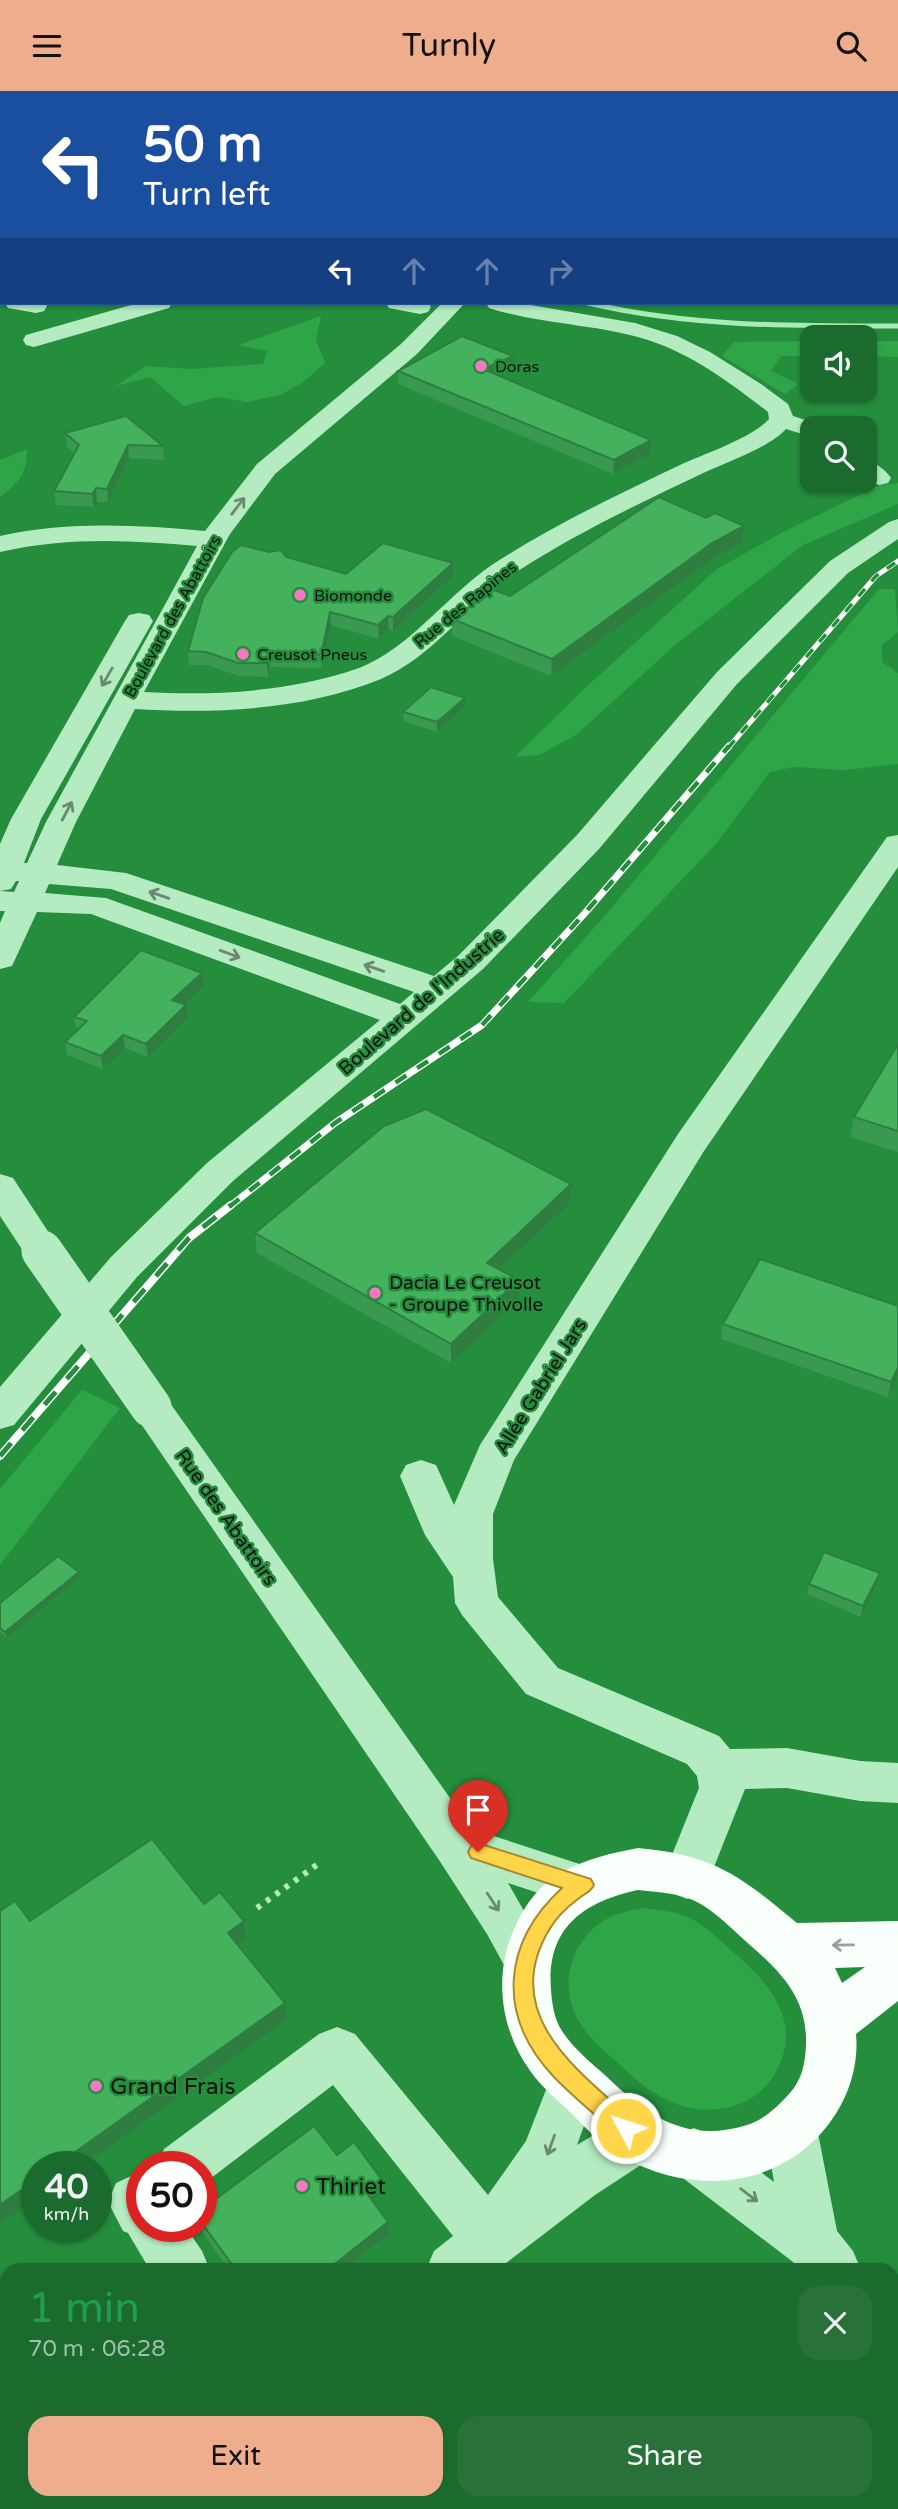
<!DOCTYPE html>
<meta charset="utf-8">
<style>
body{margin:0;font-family:"Varela Round",sans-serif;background:#28723a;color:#f1f3f6;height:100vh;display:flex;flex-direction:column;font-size:26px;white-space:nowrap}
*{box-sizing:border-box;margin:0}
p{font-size:23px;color:#a0bfaa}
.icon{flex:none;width:38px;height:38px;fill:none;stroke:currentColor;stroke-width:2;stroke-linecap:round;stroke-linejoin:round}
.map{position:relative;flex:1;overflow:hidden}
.sheet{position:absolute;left:0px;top:2172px;width:900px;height:247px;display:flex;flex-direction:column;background:#1b6a2e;border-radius:21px 21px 0 0;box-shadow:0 2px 5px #0004}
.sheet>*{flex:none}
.top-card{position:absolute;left:0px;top:0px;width:900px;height:214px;box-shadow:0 2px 5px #0004;background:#1a4fa0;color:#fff;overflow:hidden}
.fabs{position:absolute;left:800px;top:234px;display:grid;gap:14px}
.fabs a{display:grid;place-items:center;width:77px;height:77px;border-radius:14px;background:#1b6a2e;box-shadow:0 2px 5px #0004;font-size:35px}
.speed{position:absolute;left:21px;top:2060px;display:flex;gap:14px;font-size:35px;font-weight:700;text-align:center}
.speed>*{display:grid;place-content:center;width:91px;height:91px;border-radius:50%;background:#1b6a2e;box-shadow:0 2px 5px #0004;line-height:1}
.speed small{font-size:18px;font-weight:400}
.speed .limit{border:10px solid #d22;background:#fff;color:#111}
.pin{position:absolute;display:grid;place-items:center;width:60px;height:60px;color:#fff;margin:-72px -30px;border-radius:50% 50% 50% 0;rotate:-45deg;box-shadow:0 0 7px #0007}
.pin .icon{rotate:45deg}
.me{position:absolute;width:77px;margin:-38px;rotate:310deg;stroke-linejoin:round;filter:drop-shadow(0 0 5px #0008)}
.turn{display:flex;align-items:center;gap:24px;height:147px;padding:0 28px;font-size:32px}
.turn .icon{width:91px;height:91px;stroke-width:2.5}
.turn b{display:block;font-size:49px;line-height:60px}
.lanes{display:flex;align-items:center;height:66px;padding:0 28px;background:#0003;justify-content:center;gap:35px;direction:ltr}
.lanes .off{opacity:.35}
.round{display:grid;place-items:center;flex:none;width:74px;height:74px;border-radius:21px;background:#28723a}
.headline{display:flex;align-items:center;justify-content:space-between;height:119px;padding:0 28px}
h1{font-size:42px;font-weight:600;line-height:52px;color:#1e9e55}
.action{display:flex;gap:14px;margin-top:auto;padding:14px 28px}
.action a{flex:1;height:80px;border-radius:21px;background:#eead8d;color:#111;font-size:28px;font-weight:600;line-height:80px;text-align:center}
.action a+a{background:#28723a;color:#f1f3f6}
header{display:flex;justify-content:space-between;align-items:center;height:91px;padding:0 28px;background:#eead8d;color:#111;font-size:32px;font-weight:600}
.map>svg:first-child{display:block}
.green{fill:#2ea648}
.water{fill:#196e2e;stroke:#a8ecb6;stroke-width:2}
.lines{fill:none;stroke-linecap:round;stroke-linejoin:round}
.stream{stroke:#a8ecb6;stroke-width:5}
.path{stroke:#b4ebc0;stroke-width:6;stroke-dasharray:4.5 7;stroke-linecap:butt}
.minor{fill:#b4ebc0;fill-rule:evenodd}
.major{fill:#f9fffa;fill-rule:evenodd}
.rail-far3-casing{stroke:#fff;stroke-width:4.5}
.rail-far2-casing{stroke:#fff;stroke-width:5}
.rail-far1-casing{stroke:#fff;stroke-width:7}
.rail-casing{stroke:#fff;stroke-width:8}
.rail-far3{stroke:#248e3d;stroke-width:2.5;stroke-dasharray:9;stroke-linecap:butt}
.rail-far2{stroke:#248e3d;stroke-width:3.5;stroke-dasharray:10;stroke-linecap:butt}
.rail-far1{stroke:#248e3d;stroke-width:4.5;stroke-dasharray:13;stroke-linecap:butt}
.rail{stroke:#248e3d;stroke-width:5;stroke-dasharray:17;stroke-linecap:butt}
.minor-bridge{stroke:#b4ebc0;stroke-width:41}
.wall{fill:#3a9950}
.shaded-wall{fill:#307d41}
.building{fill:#44b25d;stroke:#307d41;stroke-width:2}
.oneway{stroke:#6b8971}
.oneway2{stroke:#9ca09d}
.route{fill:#ffd54a;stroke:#a68a30;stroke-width:2}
.poi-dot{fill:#f677c6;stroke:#248e3d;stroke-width:2.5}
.labels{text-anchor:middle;stroke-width:5;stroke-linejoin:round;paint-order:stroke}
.far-poi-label{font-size:16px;fill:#111;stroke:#248e3d;text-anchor:start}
.far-street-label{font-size:16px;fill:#111;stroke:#248e3d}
.street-label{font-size:19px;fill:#111;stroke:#248e3d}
.poi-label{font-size:19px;fill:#111;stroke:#248e3d;text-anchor:start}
.near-poi-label{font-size:23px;fill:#111;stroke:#248e3d;text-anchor:start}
</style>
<header><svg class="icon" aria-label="menu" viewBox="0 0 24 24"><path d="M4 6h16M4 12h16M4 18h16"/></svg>Turnly<svg class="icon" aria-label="search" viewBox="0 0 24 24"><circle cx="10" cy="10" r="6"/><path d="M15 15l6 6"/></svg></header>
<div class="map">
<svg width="898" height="2418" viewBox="0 0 898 2418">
<rect width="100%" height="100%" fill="#248e3d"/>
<!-- green -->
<g class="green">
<path d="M240 0H552L258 2Z"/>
<path d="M321 225 316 250 325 272 302 292 280 304 247 311 218 306 184 315 150 286 116 295 146 275 191 278 263 273 267 260 238 254Z"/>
<path d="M812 250V265H781L771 280 798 293 785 303 722 265 734 251Z"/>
<path d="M864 250H898V266L865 265Z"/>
<path d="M27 358C27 383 19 391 0 406V369Z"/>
<path d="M898 392V413L803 454 674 555 576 644 539 664 515 666 585 597 717 478 785 440 880 394Z"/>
<path d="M879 498H895L898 541 882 554V571L898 582V673L846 679 794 676 770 681 716 753 564 912 528 911 602 828Z"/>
<path d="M82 1299 120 1317 0 1474V1398Z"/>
<path d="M643 1817C659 1819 675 1820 690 1827 705 1834 718 1848 731 1859 767 1890 801 1926 779 1975 770 1995 753 2010 733 2015 686 2028 653 2005 620 1974 606 1961 590 1949 580 1932 559 1899 568 1856 599 1833 612 1823 627 1820 643 1817Z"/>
<path d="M0 2315 7 2324V2409L0 2400Z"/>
<path d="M9 2412H165L169 2418H14Z"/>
</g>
<!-- water -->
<path class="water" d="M0 0 135 2H2V137Z"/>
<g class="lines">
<!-- stream -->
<g class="stream">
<path d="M552 2 555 0"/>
<path d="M588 212C690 236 794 235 898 235"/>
</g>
<!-- path -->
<path class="path" d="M257 1817 318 1773"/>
<!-- minor -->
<g class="minor">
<path d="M601 0H619L600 2Z"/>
<path d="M872 0H892L871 2Z"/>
<rect x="0" y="167" width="2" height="12"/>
<path d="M5 212H45L47 215 44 220 36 222 8 217Z"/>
<path d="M138 212H172L169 217 34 256 26 254 23 249 26 244Z"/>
<path d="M386 212H428L431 216 428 221 420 223 389 217Z"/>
<path d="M442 212H465L417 263 275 383 230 443 144 601C215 605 291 601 359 577 412 557 451 498 501 468 558 432 619 403 680 374 704 363 752 347 769 328L768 321C732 293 692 263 648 249 597 233 542 234 489 217L486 212H519L635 232 677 245 710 261 761 293 788 313 793 325 821 334 823 338H812V346L786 338C768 358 721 373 697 385 636 414 575 443 518 480 469 511 435 565 381 588 305 619 216 623 135 618L76 731 57 774 126 782 434 885 459 864 577 744 717 581 830 470 889 431 898 428V448L848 482 737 593 599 758 483 878 233 1090 137 1186 14 1334 0 1338V1296L111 1166 207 1072 380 929 91 823 37 821 12 875 0 878V832L5 820H0V753L11 728 125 530 129 524 139 522 149 524 153 530 41 728 24 772H27L46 731 197 455C130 449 66 446 0 461V445C69 430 136 434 205 440L257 373 401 253ZM16 790H19L14 801 0 800 11 798ZM49 793 111 798 414 901 400 913 106 807 45 802Z"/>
<path d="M864 369C875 371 885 378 891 387L888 392 879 394 864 388Z"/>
<path d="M898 744V776L704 1060 514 1369 493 1423V1468L498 1506 558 1577 719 1645 730 1658 787 1657 860 1670 898 1672V1712L860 1710 787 1697 745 1698 704 1801 687 1808 670 1801 663 1786 699 1697 697 1685 687 1673 526 1603 462 1524 455 1512 453 1486 425 1444 400 1385 406 1374 421 1369 436 1374 454 1414 480 1354 678 1043 887 746Z"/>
<path d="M0 1083 13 1087 55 1151 61 1160 55 1169 42 1173 29 1169 0 1125Z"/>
<path d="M151 1301 165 1305 472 1738 601 1780 608 1795 601 1810 584 1817 508 1792 552 1869 544 1885 527 1892 510 1885 487 1843 439 1769 137 1327 131 1316 137 1305Z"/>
<path d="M337 1936 355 1943 488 2104 526 2050 556 1973 574 1965 592 1973 600 1990 577 2054 620 2028 638 2020 656 2028 664 2046 656 2064 595 2104 497 2179H426L434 2160 453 2145 333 1994 202 2094 201 2076H157L164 2058 319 1943Z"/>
<path d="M791 2012 809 2019 817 2037 837 2140 853 2160 861 2179H799L793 2171 675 2081 668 2063 675 2045 694 2037 713 2045 774 2091 765 2037 773 2019Z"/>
<path d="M142 2080V2135H185L202 2160 210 2179H150L128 2142 123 2140 108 2111 116 2092Z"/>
<path d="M892 2222 898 2225V2285L892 2283Z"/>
<path d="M192 2412H250L251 2418H193Z"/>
</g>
<!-- major -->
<path class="major" d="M638 1757C715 1764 740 1785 797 1832L898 1830V1910L856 1943C860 1985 840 2028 808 2055 754 2102 674 2099 615 2061 597 2050 583 2034 568 2019 555 2007 541 1995 531 1981 500 1939 493 1883 515 1836 525 1813 540 1793 562 1781 586 1768 612 1762 638 1757ZM638 1799C657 1801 678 1802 695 1810 713 1819 727 1833 741 1846 776 1877 808 1903 806 1954 805 1973 802 1989 789 2003 778 2015 764 2029 747 2034 687 2053 647 2025 606 1985 590 1971 573 1957 562 1940 554 1928 552 1912 551 1899 546 1837 583 1811 638 1799ZM865 1876 842 1892 835 1877Z"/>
<defs>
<g id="rail-far3">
<path d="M764 0 787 2"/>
<path d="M803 0 826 2"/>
</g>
<path id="rail-far2" d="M728 657 876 485 898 470"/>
<path id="rail-far1" d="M229 1116 335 1032 482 934 585 822 729 655"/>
<path id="rail" d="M0 1365 189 1147 231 1114"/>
</defs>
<!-- rail-far3 casing -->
<use href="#rail-far3" class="rail-far3-casing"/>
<!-- rail-far2 casing -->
<use href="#rail-far2" class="rail-far2-casing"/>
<!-- rail-far1 casing -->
<use href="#rail-far1" class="rail-far1-casing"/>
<!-- rail casing -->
<use href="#rail" class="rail-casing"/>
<!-- rail-far3 -->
<use href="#rail-far3" class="rail-far3"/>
<!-- rail-far2 -->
<use href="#rail-far2" class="rail-far2"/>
<!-- rail-far1 -->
<use href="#rail-far1" class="rail-far1"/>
<!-- rail -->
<use href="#rail" class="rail"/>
<!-- minor-bridge -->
<path class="minor-bridge" d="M42 1160 151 1316"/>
</g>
<!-- wall -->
<g class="wall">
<path d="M513 278 498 285 650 363 613 383 398 293V280Z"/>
<path d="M65 342 163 355 164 369 129 367 108 411H97L94 416 56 414 54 400 75 362 67 356Z"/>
<path d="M706 427 742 451 711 469 551 585 452 545V528Z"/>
<path d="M269 461 346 483 453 485 393 540 389 538 379 548 331 534 322 577 270 576 268 586 239 585 207 574H189L188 560Z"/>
<path d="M465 607V616L437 641 404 630 403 621Z"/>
<path d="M202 882 204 895 184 913 187 928 148 966 125 957 103 978 67 964 65 951 77 939 74 926Z"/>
<path d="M898 953V1061L850 1046 854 1026Z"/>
<path d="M571 1093 570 1112 499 1179 519 1189 518 1209 451 1272 257 1162 255 1142Z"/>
<path d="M723 1233 898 1285 888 1306 721 1248Z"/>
<path d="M79 1481 80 1486 7 1547 0 1541V1512Z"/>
<path d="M809 1493H877L861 1526 807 1503Z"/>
<path d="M337 2064 382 2089 383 2101 372 2109 388 2131 389 2143 343 2179H229L198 2135H201V2119Z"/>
</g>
<!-- shaded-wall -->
<g class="shaded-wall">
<path d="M513 265V278L483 292V278Z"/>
<path d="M651 349 650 363 613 383 614 369Z"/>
<path d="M128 354 129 367 108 411 107 398Z"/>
<path d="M96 397 97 411 94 416 92 403Z"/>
<path d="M744 435 742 451 711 469 551 585 552 568 712 452Z"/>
<path d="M453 472V485L393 540V526Z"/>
<path d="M330 521 331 534 322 577 321 564Z"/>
<path d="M388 525 389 538 379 548 378 534Z"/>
<path d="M269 563 270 576 268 586 267 572Z"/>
<path d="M465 607V616L437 641V631Z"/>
<path d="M202 882 204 895 174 923 172 909Z"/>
<path d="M186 914 187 928 148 966 146 953Z"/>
<path d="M123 944 125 957 103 978 101 965Z"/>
<path d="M571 1093 570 1112 486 1191 487 1172Z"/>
<path d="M519 1189 518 1209 451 1272V1253Z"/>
<path d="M898 1277V1285L888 1306 891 1291Z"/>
<path d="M79 1481 80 1486 7 1547 5 1541Z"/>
<path d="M880 1482 877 1493 861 1526 863 1515Z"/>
<path d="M244 1830 246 1848 231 1859 228 1842Z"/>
<path d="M285 1912 287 1928 81 2076H54Z"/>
<path d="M37 2088V2107L0 2133V2114Z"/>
<path d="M382 2089 383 2101 367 2114 366 2101Z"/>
<path d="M388 2131 389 2143 343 2179H327Z"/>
</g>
<!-- building -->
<g class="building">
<path d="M462 245 513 265 483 278 651 349 614 369 398 280Z"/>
<path d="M126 325 163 355 128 354 107 398 96 397 92 403 54 400 79 354 65 342Z"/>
<path d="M659 406 706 427 715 422 744 435 712 452 552 568 452 528 494 499 510 505Z"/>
<path d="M383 452 453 472 393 526 388 525 378 534 330 521 321 564 269 563 267 572H238L206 561 188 560 203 507 232 461 241 454 269 461 281 459 286 466 346 483Z"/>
<path d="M431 596 465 607 437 631 403 621Z"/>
<path d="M141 859 202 882 172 909 186 914 146 953 123 944 101 965 65 951 87 930 74 926Z"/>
<path d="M898 953V1040L854 1026Z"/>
<path d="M426 1018 571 1093 487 1172 519 1189 451 1253 255 1142 384 1035Z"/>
<path d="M760 1168 898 1215V1277L891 1291 723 1233Z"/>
<path d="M824 1461 880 1482 863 1515 809 1493Z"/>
<path d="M58 1465 79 1481 5 1541 0 1537V1512Z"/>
<path d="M152 1748 204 1813 220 1801 244 1830 228 1842 285 1912 54 2076H37V2088L0 2114V1820L15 1810 30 1830Z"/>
<path d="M314 2035 337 2064 354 2051 382 2089 366 2101 388 2131 327 2179H236L201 2131V2119Z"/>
<path d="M273 2412H684L694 2418H275L272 2413Z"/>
</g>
<!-- one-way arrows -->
<defs><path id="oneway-shaft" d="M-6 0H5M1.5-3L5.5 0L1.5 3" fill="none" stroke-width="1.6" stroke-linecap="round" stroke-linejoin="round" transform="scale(1.75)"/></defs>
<g class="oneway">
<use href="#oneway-shaft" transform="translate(238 415) rotate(-53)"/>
<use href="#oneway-shaft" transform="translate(107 586) rotate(120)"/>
<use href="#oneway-shaft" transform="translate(67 720) rotate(-62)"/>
<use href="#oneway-shaft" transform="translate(159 804) rotate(-161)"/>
<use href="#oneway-shaft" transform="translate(230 863) rotate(20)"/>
<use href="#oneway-shaft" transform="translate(374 877) rotate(-161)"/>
<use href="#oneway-shaft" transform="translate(493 1811) rotate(57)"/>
<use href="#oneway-shaft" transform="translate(551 2054) rotate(110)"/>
<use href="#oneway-shaft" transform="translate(749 2104) rotate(37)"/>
</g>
<use class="oneway2" href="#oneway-shaft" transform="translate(843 1854) rotate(179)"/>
<!-- route -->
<path class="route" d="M478 1752 591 1788 594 1794C590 1802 585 1802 578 1808 567 1816 556 1827 549 1839 499 1923 577 1979 633 2029L637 2037 633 2044 626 2047 618 2044C597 2025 574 2007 554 1986 496 1925 502 1852 562 1797L471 1767 468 1761 471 1755Z"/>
<!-- markers -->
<g class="poi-dot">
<circle cx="481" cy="275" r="7"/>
<circle cx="300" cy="504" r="7"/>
<circle cx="243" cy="563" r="7"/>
<circle cx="375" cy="1202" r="7"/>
<circle cx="96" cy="1995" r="7"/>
<circle cx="302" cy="2095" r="7"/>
</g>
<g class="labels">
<!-- far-poi labels -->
<g class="far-poi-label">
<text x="495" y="281">Doras</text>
<text x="314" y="510">Biomonde</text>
<text x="257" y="569">Creusot Pneus</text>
</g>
<!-- far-street labels -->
<g class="far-street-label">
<text transform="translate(465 513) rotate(-39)" y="6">Rue des Rapines</text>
<text transform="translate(172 525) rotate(-61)" y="6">Boulevard des Abattoirs</text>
</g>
<!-- street labels -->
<g class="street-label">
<text transform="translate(421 910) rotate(-41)" y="7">Boulevard de l'Industrie</text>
<text transform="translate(540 1295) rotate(-58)" y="7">Allée Gabriel Jars</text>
<text transform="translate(227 1426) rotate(55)" y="7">Rue des Abattoirs</text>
</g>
<!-- poi labels -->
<g class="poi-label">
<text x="389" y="1198">Dacia Le Creusot<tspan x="389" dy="22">- Groupe Thivolle</tspan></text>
</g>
<!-- near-poi labels -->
<g class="near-poi-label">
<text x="110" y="2003">Grand Frais</text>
<text x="316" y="2103">Thiriet</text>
</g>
</g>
</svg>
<div class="fabs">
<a><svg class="icon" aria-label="sound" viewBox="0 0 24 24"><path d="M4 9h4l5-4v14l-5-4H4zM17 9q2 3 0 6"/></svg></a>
<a><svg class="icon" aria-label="search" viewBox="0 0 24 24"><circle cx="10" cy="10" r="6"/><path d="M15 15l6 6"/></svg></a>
</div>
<div class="speed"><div>40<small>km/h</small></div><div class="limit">50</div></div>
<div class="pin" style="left:478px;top:1761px;background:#d93025"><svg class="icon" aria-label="arrive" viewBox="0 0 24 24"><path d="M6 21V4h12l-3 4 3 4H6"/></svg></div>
<svg class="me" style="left:626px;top:2037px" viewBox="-20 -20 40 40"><circle r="17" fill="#ffd54a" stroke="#fff" stroke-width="3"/><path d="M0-11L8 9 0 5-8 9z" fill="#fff"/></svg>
<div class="top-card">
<div class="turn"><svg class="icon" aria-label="left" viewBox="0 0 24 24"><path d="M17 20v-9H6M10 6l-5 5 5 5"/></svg><div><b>50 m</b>Turn left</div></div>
<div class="lanes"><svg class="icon" aria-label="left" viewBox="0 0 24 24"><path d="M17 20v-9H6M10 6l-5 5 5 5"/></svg><svg class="icon off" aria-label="ahead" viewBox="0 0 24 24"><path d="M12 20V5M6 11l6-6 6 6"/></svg><svg class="icon off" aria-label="ahead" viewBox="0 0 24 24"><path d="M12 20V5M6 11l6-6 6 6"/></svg><svg class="icon off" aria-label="right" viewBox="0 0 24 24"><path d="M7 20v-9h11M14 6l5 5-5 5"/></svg></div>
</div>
<section class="sheet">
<div class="headline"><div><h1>1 min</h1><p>70 m · 06:28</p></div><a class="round"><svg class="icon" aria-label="close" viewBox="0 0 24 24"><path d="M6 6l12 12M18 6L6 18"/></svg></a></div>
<div class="action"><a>Exit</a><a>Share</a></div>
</section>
</div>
